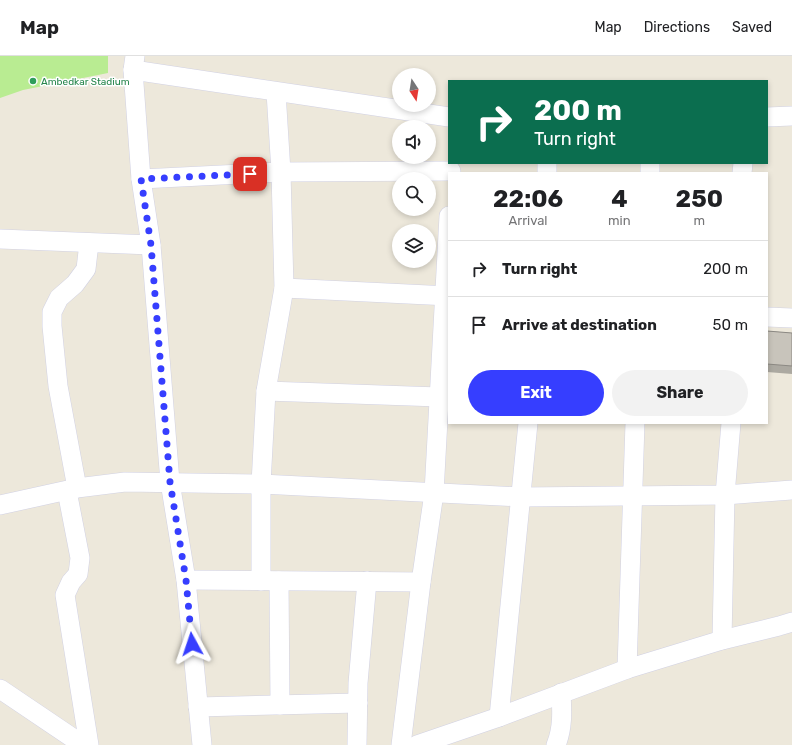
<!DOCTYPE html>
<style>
body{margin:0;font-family:Rubik,sans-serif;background:#f2f2f2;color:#202124;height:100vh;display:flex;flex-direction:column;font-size:15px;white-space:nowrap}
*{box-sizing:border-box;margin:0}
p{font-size:13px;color:#757577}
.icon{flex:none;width:22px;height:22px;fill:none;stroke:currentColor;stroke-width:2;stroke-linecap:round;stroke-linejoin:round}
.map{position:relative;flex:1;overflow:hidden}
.details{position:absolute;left:448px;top:116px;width:320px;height:252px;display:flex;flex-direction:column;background:#fff;border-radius:0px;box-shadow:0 2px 6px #0003}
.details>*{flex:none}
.banner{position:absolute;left:448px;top:24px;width:320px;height:84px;border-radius:0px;box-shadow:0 2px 6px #0003;background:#0b6e4f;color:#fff;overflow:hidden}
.needle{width:26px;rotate:168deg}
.tools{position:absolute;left:392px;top:12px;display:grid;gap:8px}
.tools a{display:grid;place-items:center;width:44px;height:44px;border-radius:50%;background:#fff;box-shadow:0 2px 6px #0003;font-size:20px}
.pin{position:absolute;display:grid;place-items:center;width:34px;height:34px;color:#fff;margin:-17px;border-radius:8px;box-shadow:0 2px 6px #0006}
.me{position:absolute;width:44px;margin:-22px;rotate:355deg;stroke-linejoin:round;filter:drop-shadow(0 0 3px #0008)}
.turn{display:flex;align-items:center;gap:14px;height:84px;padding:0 20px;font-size:18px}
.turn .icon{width:52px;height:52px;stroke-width:2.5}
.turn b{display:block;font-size:28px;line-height:34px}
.eta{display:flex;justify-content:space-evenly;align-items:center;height:68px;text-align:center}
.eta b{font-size:24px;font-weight:700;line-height:28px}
.cta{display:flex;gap:8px;margin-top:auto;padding:8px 20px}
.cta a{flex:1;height:46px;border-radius:24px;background:#363eff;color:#fff;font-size:16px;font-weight:700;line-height:46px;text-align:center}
.cta a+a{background:#f2f2f2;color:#202124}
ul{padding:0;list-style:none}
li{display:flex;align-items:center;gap:12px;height:56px;padding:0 20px;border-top:1px solid #e0e0e0}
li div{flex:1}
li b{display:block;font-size:15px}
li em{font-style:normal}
header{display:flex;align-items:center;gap:24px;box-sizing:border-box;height:56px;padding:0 20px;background:#fff;border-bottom:1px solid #e0e0e0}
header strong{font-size:19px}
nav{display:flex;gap:22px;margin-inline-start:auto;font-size:14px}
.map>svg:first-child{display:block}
.pitch{fill:#b9ec92}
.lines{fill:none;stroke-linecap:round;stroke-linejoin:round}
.minor-casing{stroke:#d1d1e3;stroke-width:20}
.minor{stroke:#fff;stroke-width:19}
.wall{fill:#aca9a1}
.building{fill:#c8c4bb;stroke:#8c8983}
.route{stroke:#363eff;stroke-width:7;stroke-dasharray:0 12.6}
.leisure-dot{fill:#2e9e5b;stroke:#fff;stroke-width:1.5}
.labels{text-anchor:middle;stroke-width:3;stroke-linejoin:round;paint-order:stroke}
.leisure-label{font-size:10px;fill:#27864d;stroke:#fff;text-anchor:start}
</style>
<header>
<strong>Map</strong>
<nav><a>Map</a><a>Directions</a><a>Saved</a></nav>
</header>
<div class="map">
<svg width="792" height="689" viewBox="0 0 792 689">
<rect width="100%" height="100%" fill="#ede8db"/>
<!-- pitch -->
<path class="pitch" d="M0 0H108V17L23 34 0 42Z"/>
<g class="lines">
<defs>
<g id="minor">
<path d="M135 0 133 14 141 123 151 189 170 426 186 524 202 689"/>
<path d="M133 14 449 61"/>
<path d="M767 61 792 60"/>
<path d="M547 117V107"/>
<path d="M650 117V107"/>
<path d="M742 117 743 107"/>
<path d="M141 123 281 116 451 115"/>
<path d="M0 183 151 189"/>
<path d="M284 232 449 240"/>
<path d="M767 261 792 262"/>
<path d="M266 335 439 341"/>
<path d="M77 432 58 330 52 270V256L59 242 75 228 86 213 89 187"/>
<path d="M67 435 80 502 78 518 71 526 65 539 89 689"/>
<path d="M0 449 77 432 125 426 261 428 521 441 725 439 792 434"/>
<path d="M186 524 421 526"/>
<path d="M261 525V428L266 335 284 232 281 116 276 36"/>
<path d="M279 525 280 649"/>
<path d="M722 584 725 439 731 367"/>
<path d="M627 613 635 367"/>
<path d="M0 633 83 689"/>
<path d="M198 651 358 647"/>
<path d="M499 661 528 367"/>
<path d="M357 689 358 627 367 525"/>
<path d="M401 689 421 526 434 437 449 160"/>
<path d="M417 689 499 661 627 613 722 584 779 570 792 566"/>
<path d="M556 689C563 672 562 655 561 637"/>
</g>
</defs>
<!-- minor casing -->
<use href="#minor" class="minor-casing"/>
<!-- minor -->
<use href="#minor" class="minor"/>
</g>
<!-- wall -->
<path class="wall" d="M767 275 792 277V318L767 316Z"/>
<!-- building -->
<path class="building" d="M767 275 792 277V310L767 308Z"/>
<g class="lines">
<!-- route -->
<path class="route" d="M192 588 186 524 170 426 151 189 141 123 250 118"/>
</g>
<!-- markers -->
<circle class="leisure-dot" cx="33" cy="25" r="4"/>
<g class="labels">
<!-- leisure labels -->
<g class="leisure-label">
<text x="41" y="29">Ambedkar Stadium</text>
</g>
</g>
</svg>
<div class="tools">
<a><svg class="needle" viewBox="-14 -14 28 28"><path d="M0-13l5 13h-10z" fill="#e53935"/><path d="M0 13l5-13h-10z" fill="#757577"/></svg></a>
<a><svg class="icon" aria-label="sound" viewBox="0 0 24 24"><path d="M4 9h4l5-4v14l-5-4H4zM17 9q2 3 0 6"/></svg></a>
<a><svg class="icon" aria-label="search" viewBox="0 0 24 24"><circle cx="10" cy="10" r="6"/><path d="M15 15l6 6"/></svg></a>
<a><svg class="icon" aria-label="layers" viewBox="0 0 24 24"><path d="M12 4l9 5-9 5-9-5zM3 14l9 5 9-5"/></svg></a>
</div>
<div class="pin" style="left:250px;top:118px;background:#d93025"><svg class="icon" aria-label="arrive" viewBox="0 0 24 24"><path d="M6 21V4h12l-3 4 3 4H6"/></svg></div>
<svg class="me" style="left:192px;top:588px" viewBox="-20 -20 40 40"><path d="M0-17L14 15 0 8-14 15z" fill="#363eff" stroke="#fff" stroke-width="4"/></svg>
<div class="banner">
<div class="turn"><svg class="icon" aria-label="right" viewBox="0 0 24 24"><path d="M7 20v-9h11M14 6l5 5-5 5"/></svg><div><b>200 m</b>Turn right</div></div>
</div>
<section class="details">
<div class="eta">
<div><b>22:06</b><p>Arrival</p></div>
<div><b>4</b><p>min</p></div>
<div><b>250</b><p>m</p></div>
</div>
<ul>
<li><svg class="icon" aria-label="right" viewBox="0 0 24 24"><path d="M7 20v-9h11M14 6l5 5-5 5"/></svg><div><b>Turn right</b></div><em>200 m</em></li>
<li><svg class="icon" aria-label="arrive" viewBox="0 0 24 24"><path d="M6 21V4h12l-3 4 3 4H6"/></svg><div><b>Arrive at destination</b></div><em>50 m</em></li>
</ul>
<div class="cta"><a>Exit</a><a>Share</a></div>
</section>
</div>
